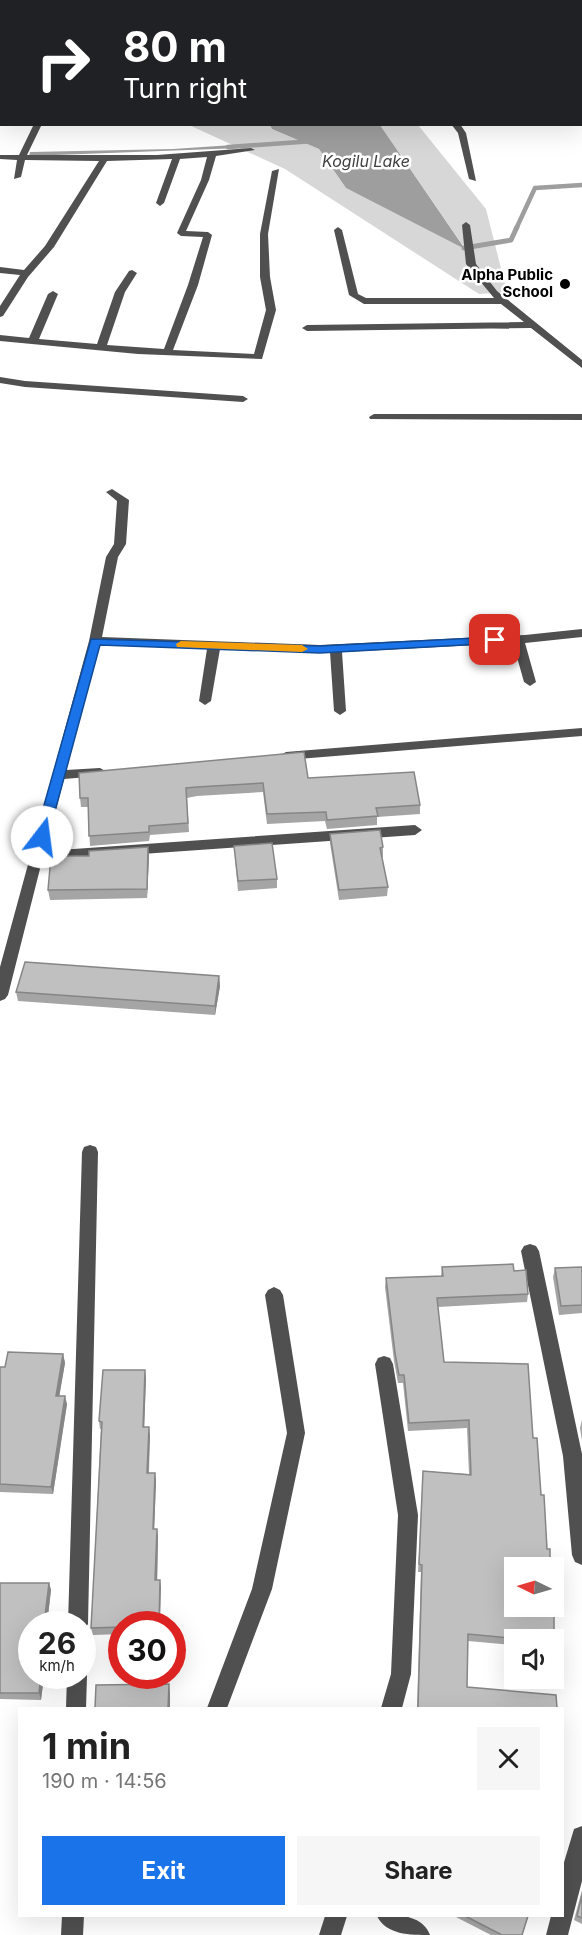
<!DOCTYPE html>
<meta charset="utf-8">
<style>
body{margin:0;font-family:Inter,sans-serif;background:#f6f6f6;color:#222;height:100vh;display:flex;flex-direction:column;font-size:22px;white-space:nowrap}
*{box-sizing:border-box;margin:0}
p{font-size:20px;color:#767676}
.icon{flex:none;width:33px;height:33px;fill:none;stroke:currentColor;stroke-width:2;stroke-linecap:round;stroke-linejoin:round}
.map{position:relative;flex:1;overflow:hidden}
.side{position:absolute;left:18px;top:1707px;width:546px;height:210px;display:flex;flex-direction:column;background:#fff;border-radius:0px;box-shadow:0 6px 24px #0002}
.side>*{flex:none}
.hud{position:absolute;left:0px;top:0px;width:582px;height:126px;box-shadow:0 6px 24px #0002;background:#202124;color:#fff;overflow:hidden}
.needle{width:39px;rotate:275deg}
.controls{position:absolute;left:504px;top:1557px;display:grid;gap:12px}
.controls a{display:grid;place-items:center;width:60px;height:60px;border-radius:0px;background:#fff;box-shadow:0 6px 24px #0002;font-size:30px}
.speed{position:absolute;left:18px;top:1611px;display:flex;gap:12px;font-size:30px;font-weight:700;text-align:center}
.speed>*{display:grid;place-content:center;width:78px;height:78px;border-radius:50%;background:#fff;box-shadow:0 6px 24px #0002;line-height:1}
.speed small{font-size:15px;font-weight:400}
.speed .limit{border:9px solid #d22;background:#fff;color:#111}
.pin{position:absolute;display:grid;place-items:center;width:51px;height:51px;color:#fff;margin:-26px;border-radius:12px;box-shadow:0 3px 9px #0006}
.me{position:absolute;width:66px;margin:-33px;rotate:15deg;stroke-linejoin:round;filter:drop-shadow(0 0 4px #0008)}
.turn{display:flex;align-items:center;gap:21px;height:126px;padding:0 24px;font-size:27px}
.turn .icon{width:78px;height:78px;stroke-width:2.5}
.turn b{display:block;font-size:42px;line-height:51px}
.round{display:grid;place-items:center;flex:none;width:63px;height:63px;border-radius:0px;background:#f6f6f6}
.headline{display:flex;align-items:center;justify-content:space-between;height:102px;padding:0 24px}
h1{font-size:36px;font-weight:700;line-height:45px}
.cta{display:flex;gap:12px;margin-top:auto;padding:12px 24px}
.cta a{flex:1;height:69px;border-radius:0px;background:#1a73e8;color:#fff;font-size:24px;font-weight:700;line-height:69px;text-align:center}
.cta a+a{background:#f6f6f6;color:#222}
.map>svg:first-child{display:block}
.green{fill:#d7d7d7}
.water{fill:#9e9e9e}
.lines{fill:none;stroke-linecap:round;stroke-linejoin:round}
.stream-far1{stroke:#9e9e9e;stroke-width:4.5}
.stream{stroke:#9e9e9e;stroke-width:5}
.minor{fill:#505050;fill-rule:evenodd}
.wall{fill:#a5a5a5}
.shaded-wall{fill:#868686}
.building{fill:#c0c0c0;stroke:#868686;stroke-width:1.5}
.route{fill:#1a73e8;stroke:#114b97;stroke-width:1.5}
.slow{fill:#f59e0b}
.poi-dot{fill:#000;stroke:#fff;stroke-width:2}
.labels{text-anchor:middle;stroke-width:5;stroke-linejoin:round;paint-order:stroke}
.far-poi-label{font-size:15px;font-weight:bold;fill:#000;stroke:#fff;text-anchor:end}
.far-water-label{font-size:16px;font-style:italic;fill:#3f3f3f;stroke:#fff}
</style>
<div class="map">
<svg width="582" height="1935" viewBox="0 0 582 1935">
<rect width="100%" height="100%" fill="#fff"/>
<!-- green -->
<path class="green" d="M189 125H270L272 129 319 149 346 188 464 247 380 125H418L486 209 507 292 479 294 285 169Z"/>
<!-- water -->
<g class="water">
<path d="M136 0H400L399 2Z"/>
<path d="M270 125H380L465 249 346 188 319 149 272 129Z"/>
<path d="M233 145 241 148 29 156 30 152 173 149Z"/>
</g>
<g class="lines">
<!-- stream-far1 -->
<g class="stream-far1">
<path d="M228 147 314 141"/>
<path d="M516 229 535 188 582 185"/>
</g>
<!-- stream -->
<path class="stream" d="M464 248 511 240 517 227"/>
<!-- minor -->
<g class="minor">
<path d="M35 0H43L35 2Z"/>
<path d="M460 0H468L459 2Z"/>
<path d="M34 124H42L27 155H157L251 148 255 150 216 156 209 180 186 231 208 232 212 235 198 285 173 350 254 354 266 310 260 277V234L272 171 279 169 268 234 270 277 276 310 262 359 138 354 0 341V335L29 338 48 294 53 291 58 294 39 339 97 344 115 292 129 271 132 270 137 273 125 292 107 345 164 349 188 285 203 237 181 236 177 233 201 180 207 157 180 159 164 203 160 206 156 203 172 159 107 161 54 247 28 277 3 316 0 317V306L20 275 0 273V267L24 270 45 246 99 161 25 160 21 177 14 179 17 160 0 159V155H19Z"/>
<path d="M451 124H460L466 133 476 181 469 179 458 133Z"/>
<path d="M466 222 470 225 476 264 497 291 582 360V368L531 328 307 331 302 328 307 325 524 322 501 304H364L349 295 334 230 338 227 342 230 358 294 366 298H494L466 264 462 225Z"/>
<path d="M0 377 25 381 243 396 248 399 243 402 25 387 0 383Z"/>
<path d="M374 414H582V420L370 419 369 417Z"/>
<path d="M112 489 129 500 126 544 118 557 102 637 320 645 525 635 582 629V637L525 643 536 682 530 686 524 682 513 643 342 652 346 711 340 715 334 711 330 652 220 649 211 701 205 705 199 701 207 649 100 645 66 770 100 768 107 772 100 776 64 779 45 851 415 825 422 830 415 835 42 861 8 995 5 999 0 1001V967L89 641 106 557 114 544 117 501 106 492Z"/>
<path d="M582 728V736L286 760 279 756 286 752Z"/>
<path d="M90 1145 96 1147 98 1152 88 1624 82 1632V1624H68L82 1152 84 1147Z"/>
<path d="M530 1244 536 1246 539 1251 582 1454V1565L575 1562 572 1555 563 1456 521 1251 524 1246Z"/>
<path d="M274 1287 280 1290 283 1295 305 1433 272 1589 227 1708H207L252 1589 287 1433 265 1295 268 1290Z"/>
<path d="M384 1356 390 1358 393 1364 418 1515 411 1674 402 1708H381L391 1674 398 1515 375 1364 378 1358Z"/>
<path d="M82 1668 87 1676 86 1708H66L67 1676H82Z"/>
<path d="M582 1826V1881L568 1935H546L551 1916H562V1869L574 1829Z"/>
<path d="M62 1916H84L83 1935H61Z"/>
<path d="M325 1916H347L341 1935H319Z"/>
<path d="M377 1916C396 1914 422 1914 430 1935 410 1935 386 1935 377 1916Z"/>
</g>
</g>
<!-- wall -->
<g class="wall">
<path d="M79 773 308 778 420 805V814L377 817V825L327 829 325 821 267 824 263 792 197 796 187 798 189 832 150 835 149 841 90 846 88 807H81L80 798Z"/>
<path d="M330 834 383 847V857H382L388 887 387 896 339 900 330 843Z"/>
<path d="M234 846 277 879V888L238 891Z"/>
<path d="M149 856 147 898 50 900 48 890Z"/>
<path d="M219 976 220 986 215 1015 18 1001 16 992Z"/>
<path d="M513 1264 514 1271 526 1270 528 1294 527 1302 438 1307 444 1362 528 1364 533 1438H537L541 1495H544L547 1549H550V1568H514V1606H554V1599V1643V1640H514V1645L468 1641 467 1687 556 1695 557 1708H417L421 1572H418L423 1471 469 1474 467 1428 408 1431 403 1383H398L394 1361 385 1287 386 1278 441 1276 442 1267Z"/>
<path d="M582 1267V1313L559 1315 553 1277 555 1268Z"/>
<path d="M63 1354 65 1363 59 1396 67 1404 53 1494 0 1492V1367H5Z"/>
<path d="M146 1378 144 1427 150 1435 149 1473H155L156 1481 154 1529 158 1536 157 1580 161 1587 122 1624V1634L93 1635 91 1628 101 1429H100L99 1421Z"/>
<path d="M582 1420V1441L580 1428Z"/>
<path d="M0 1583H49L51 1590 47 1624H32V1676H44L41 1700 0 1699Z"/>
<path d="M582 1890V1924L574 1920Z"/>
<path d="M454 1916H528L522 1935H491Z"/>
</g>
<!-- shaded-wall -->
<g class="shaded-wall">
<path d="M148 847 149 856 147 898V889Z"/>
<path d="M219 976 220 986 215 1015V1006Z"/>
<path d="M63 1354 65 1363 58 1404 56 1396Z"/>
<path d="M145 1370 146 1378 144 1435 143 1427Z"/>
<path d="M65 1396 67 1404 53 1494 51 1487Z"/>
<path d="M149 1427 150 1435 148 1481 147 1473Z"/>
<path d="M155 1473 156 1481 154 1536 153 1529Z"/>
<path d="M157 1529 158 1536 157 1587 155 1580Z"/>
<path d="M160 1580 161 1587 160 1624H159Z"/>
<path d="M49 1583 51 1590 47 1624H44Z"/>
<path d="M41 1676H44L41 1700 39 1693Z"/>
<path d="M169 1684 170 1693V1708H168Z"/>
</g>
<!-- building -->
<g class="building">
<path d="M0 4H2V40L0 42Z"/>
<rect x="0" y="59" width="2" height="57"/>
<path d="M304 752 308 778 414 772 420 805 376 808 378 816 327 820 326 812 267 814 263 783 197 787 186 788 188 823 149 826V832L89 836 88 798H80L79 773Z"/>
<path d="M380 830 383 847 380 848 388 887 339 890 330 834Z"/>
<path d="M272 843 277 879 238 881 234 846Z"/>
<path d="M148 847 147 889 48 890 51 856H89V851Z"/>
<path d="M25 962 219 976 215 1006 16 992Z"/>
<path d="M513 1264 514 1271 526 1270 528 1294 437 1298 444 1362 528 1364 533 1438H537L541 1495H544L547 1549H550V1568H514V1606H554V1599V1642V1640H530L468 1634 467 1687 556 1695 557 1708H418L422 1565 419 1564 423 1471 471 1475 469 1420 409 1423 404 1375H399L395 1353 386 1278 443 1276 442 1267Z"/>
<path d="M582 1267V1305L561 1306 555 1268Z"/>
<path d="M8 1352 63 1354 56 1396H65L51 1487 0 1484V1367H5Z"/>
<path d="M103 1370H145L143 1427H149L147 1473H155L153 1529H157L155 1580H160L159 1624H122V1627L91 1628 102 1422 99 1421Z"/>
<path d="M0 1583H49L44 1624H32V1676H41L39 1693H0Z"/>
<path d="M169 1684 168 1708H95L96 1685Z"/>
<path d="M582 1895V1918L577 1916Z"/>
<path d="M465 1916H528L522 1935H502Z"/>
</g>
<!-- route -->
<path class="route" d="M495 637 499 638V643L320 653 100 645 48 837 42 841 35 837 91 639 320 646Z"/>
<!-- slow -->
<path class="slow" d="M181 641 302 645 308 649 302 652 177 647 176 644Z"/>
<!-- markers -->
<circle class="poi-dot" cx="565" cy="284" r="6"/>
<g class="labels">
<!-- far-poi labels -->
<g class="far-poi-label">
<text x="553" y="280">Alpha Public<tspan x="553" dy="17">School</tspan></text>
</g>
<!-- far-water labels -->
<g class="far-water-label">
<text x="366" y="167">Kogilu Lake</text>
</g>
</g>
</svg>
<div class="controls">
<a><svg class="needle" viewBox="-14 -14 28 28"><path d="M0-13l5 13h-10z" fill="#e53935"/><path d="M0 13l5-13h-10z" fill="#767676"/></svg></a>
<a><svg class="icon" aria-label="sound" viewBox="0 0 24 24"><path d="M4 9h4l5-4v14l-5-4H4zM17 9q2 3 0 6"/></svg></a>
</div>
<div class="speed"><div>26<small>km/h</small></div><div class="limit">30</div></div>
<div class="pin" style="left:495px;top:640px;background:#d93025"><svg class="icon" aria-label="arrive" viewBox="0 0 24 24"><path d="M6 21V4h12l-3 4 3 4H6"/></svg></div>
<svg class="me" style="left:42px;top:837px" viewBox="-20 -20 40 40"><circle r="19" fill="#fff"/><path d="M0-13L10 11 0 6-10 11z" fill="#1a73e8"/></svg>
<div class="hud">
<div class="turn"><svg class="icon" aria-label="right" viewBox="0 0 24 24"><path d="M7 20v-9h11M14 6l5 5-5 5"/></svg><div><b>80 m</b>Turn right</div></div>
</div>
<section class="side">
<div class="headline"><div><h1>1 min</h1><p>190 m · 14:56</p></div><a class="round"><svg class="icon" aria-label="close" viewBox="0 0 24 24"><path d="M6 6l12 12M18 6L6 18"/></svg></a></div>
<div class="cta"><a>Exit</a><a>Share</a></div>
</section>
</div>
